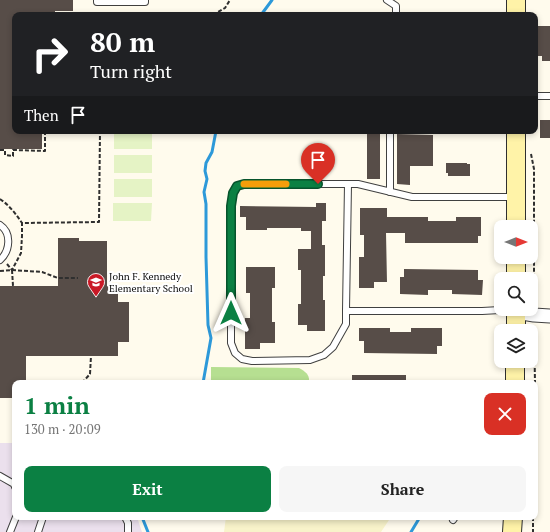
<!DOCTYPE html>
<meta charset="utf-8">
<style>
body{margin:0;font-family:"PT Serif",serif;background:#f6f6f6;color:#222;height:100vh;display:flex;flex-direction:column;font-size:15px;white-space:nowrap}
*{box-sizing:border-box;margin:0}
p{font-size:13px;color:#767676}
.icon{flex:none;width:22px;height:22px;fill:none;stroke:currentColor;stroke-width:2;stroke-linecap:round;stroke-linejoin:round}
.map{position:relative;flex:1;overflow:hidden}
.side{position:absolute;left:12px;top:380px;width:526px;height:140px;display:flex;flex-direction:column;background:#fff;border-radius:8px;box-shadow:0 2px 6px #0003}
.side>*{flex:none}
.hud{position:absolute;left:12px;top:12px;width:526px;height:122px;border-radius:8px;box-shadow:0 2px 6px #0003;background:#202124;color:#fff;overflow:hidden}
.needle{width:26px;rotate:90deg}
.fabs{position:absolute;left:494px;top:220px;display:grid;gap:8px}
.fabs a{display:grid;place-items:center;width:44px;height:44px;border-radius:8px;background:#fff;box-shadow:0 2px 6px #0003;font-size:20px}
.pin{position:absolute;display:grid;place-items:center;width:34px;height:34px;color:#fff;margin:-41px -17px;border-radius:50% 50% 50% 0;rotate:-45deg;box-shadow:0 0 4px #0007}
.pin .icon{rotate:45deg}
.me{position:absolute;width:44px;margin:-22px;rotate:0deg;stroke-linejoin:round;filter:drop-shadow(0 0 3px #0008)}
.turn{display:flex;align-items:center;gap:14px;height:84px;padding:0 12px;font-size:18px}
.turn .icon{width:52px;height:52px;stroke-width:2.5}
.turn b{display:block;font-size:28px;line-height:34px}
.then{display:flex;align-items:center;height:38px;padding:0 12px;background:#0003;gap:8px;font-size:15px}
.round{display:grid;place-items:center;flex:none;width:42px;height:42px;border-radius:8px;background:#f6f6f6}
.head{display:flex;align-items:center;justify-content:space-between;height:68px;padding:0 12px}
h1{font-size:24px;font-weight:800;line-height:30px;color:#0b8043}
.button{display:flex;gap:8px;margin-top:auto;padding:8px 12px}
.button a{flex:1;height:46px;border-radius:8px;background:#0b8043;color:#fff;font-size:16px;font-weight:800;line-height:46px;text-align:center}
.button a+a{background:#f6f6f6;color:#222}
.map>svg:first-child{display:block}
.industrial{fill:#ebe0ed}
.farmland{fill:#f8f3ca}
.forest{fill:#b6df91}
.pitch{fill:#e5f3c5}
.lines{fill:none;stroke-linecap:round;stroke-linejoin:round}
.stream{stroke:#2d99d9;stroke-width:3}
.building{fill:#574d48}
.lane-casing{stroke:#404040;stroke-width:8}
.street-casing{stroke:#404040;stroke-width:15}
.secondary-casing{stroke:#2f2f2f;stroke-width:20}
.path{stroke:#2f2f2f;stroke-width:2;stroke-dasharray:4 2;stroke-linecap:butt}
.lane{stroke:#fff;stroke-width:6}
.street{stroke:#fff;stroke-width:13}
.secondary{stroke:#fff3a8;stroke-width:18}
.route-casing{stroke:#07532c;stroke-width:10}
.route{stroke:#0b8043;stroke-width:7}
.slow{stroke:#f59e0b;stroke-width:7}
.labels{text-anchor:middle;stroke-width:4;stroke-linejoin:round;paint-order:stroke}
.poi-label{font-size:10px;fill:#0d0d0d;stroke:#fff;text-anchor:start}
</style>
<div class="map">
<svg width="550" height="532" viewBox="0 0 550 532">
<rect width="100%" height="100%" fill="#fffbed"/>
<!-- industrial -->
<path class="industrial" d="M0 443H15V517H137L142 532H0Z"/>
<!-- farmland -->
<path class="farmland" d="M226 517H391L381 532H224Z"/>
<!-- forest -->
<path class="forest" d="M211 367 299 368C306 372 310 375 309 383H211Z"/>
<!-- pitch -->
<g class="pitch">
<path d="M114 131 152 132V149H114Z"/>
<rect x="114" y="155" width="38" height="18"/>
<rect x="114" y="179" width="38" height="18"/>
<path d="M113 203H152L151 221H113Z"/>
</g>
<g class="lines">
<!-- stream -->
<g class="stream">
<path d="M261 15 272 0"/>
<path d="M203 383 211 338 208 325 206 257V204L204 192 207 179 205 171 206 163 212 152 216 131"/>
<path d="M142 517 148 532"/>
<path d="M411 532 420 517"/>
</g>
</g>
<!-- building -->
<g class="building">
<path d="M0 0H73V11H55V15H15V131H42V149H0Z"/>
<path d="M537 26H550V61H542V56H538Z"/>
<rect x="540" y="120" width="10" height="18"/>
<rect x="367" y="134" width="13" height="45"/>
<path d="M397 134 433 135V166H410V185L397 184Z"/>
<path d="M446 163H467V164H470V176H448V173H446Z"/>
<path d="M316 203H326V221H322V245H325V276H323V300H325V331H307V325H298V304H301V270H298V249H311V231H301V228H267V230H246V217H240V206L316 207Z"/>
<path d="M360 208H387V217H428V221H456V217H481V236H478V243H405V233H386L387 282H374V288H359V257H364V235H360Z"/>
<path d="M58 238H79V241H107V286H118V302H129V342H118V356H26V383H15V398H0V286H58Z"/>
<path d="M246 267H275V288H272V322H275V343H260V349H245V318H250V293H246Z"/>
<path d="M404 269 478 270V280H483L482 295 452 294V290H428V295L400 294V277H404Z"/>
<path d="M359 328H390V332H411V328H442V346H437V354L364 353V341H359Z"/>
<rect x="352" y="375" width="54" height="8"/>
</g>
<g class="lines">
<defs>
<g id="lane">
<path d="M97 0V2H145V0"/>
<path d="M387 0 396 6V15"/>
<path d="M535 96H550"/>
<path d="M390 192V134"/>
<path d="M0 225C12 233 10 251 0 260"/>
<path d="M346 311 348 184"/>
<path d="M515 312 500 310 482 311H346V324L333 347 324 355 310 360 252 361 242 359 235 353 231 343V206L233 193 237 186 244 184H358L412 197H515"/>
<path d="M0 476 14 484 15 487"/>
<path d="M125 517 128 523V532"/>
<path d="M453 520 455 517"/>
<path d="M10 532 16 517"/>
<path d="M38 532 43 517"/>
</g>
<path id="street" d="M516 312 534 315 550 316"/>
<g id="secondary">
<path d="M516 15V0"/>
<path d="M516 131V227"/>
<path d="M516 279V257"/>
<path d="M516 331V309"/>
<path d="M515 383V361"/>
<path d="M512 532 513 517"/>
</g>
</defs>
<!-- lane casing -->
<use href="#lane" class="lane-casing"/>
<!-- street casing -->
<use href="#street" class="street-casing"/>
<!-- secondary casing -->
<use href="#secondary" class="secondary-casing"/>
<!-- path -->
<g class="path">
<path d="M213 15 225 8 230 0"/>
<path d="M0 150H5V155L13 156V150L45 151V131"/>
<path d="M531 154 534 169V304"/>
<path d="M0 199C9 205 16 214 22 223"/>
<path d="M7 264 12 270 21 253 22 236V223L99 222 100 131"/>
<path d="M12 270 42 272 58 278H78"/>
<path d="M0 271 12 270 13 286"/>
<path d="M534 326 535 383"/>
<path d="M82 383 90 374 91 356"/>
<path d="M533 517V532"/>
</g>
<!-- lane -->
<use href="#lane" class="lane"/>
<!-- street -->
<use href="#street" class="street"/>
<!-- secondary -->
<use href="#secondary" class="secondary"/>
</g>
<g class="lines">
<defs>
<path id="route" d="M231 313V206L233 193 237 186 244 184H318"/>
</defs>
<!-- route casing -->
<use href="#route" class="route-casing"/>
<!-- route -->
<use href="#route" class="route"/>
<!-- slow -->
<path class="slow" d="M244 184H286"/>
</g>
<!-- icons -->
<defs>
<symbol id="school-pin" viewBox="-11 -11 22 30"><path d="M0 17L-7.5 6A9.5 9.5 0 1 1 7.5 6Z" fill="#c91926" stroke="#fff"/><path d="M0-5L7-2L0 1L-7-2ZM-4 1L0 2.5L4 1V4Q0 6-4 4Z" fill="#fff"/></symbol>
</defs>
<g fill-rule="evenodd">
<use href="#school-pin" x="86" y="272" width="20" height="27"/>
</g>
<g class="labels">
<!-- poi labels -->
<g class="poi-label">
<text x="109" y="280">John F. Kennedy<tspan x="109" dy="12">Elementary School</tspan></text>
</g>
</g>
</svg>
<div class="fabs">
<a><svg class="needle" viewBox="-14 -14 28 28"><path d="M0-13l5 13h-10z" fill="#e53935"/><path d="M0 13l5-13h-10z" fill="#767676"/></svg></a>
<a><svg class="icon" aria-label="search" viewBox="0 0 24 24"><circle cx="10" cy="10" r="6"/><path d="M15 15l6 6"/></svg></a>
<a><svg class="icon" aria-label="layers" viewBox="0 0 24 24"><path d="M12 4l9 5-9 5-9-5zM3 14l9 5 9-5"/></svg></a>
</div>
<div class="pin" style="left:318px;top:184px;background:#d93025"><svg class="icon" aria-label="arrive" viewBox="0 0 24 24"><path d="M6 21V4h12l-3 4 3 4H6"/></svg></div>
<svg class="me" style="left:231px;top:313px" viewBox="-20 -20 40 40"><path d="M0-17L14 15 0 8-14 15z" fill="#0b8043" stroke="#fff" stroke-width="4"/></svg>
<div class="hud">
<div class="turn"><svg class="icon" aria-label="right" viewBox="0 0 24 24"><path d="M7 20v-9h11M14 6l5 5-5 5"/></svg><div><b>80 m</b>Turn right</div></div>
<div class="then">Then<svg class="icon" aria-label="arrive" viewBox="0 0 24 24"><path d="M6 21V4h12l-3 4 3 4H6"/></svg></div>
</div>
<section class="side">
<div class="head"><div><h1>1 min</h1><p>130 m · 20:09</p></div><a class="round" style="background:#d93025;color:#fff"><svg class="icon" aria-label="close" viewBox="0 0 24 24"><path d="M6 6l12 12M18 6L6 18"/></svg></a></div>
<div class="button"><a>Exit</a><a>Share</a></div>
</section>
</div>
